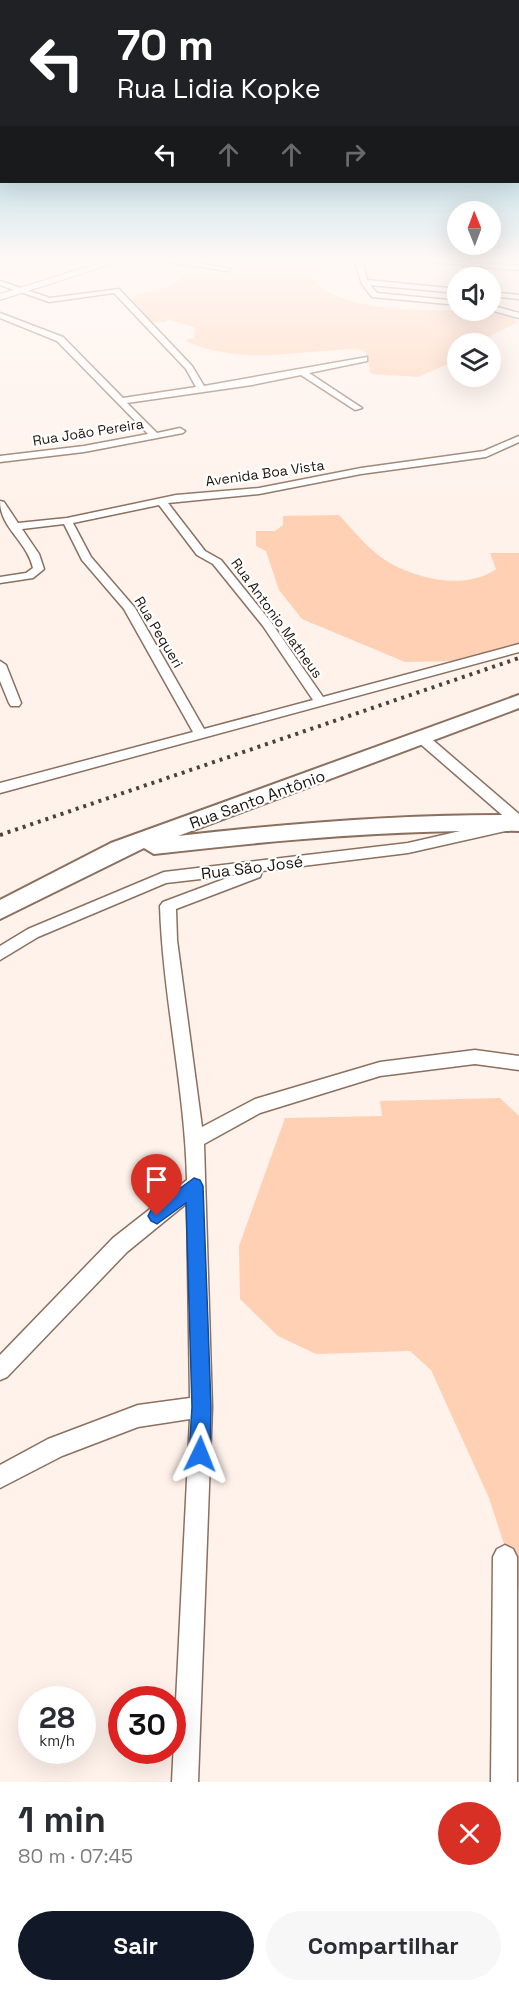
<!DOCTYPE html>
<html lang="pt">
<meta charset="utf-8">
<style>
body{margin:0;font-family:"Space Grotesk",sans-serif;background:#f7f7f7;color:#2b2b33;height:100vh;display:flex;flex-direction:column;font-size:22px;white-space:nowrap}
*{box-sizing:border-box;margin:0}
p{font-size:20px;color:#7c7c81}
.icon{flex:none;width:33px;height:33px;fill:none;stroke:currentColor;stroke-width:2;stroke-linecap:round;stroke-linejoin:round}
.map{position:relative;height:1782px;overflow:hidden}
.side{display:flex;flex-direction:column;background:#fff;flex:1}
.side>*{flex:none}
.banner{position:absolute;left:0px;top:0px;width:519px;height:183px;box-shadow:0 6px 24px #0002;background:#202124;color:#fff;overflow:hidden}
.needle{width:39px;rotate:359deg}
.fabs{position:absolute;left:447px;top:201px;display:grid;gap:12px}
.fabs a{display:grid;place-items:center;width:54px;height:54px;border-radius:50%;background:#fff;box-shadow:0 6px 24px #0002;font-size:30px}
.speed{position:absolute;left:18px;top:1686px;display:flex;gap:12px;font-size:30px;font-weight:700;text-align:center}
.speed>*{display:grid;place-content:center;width:78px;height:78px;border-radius:50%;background:#fff;box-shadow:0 6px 24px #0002;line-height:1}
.speed small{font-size:15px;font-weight:400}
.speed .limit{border:9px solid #d22;background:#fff;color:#111}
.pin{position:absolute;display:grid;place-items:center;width:51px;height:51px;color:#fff;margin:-62px -26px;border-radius:50% 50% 50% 0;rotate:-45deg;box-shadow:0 0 6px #0007}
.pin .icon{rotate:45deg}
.me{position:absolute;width:66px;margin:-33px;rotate:2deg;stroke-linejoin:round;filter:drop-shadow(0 0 4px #0008)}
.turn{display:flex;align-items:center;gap:21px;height:126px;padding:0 18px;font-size:27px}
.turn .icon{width:78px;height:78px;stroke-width:2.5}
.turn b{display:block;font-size:42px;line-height:51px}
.lanes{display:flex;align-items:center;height:57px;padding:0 18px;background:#0003;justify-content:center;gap:30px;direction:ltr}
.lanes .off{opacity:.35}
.round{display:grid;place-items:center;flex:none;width:63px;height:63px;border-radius:32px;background:#f7f7f7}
.headline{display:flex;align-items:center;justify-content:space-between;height:102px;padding:0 18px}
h1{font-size:36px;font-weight:800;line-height:45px}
.primary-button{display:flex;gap:12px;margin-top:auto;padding:12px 18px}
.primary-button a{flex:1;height:69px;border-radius:36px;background:#111827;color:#fff;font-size:24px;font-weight:800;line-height:69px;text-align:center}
.primary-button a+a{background:#f7f7f7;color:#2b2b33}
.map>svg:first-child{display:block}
.green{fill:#ffd0b3}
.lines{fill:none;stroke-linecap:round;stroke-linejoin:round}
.minor-casing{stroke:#8b705f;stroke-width:3}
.tertiary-casing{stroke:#8b705f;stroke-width:2}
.secondary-casing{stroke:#8b705f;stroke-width:4}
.minor{fill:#fff;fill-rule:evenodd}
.tertiary{fill:#fff;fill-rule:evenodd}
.secondary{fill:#fff;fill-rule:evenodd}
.rail{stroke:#4b403a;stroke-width:4;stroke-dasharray:3 5;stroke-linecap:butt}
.route{fill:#1a73e8;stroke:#114b97;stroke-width:1.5}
.labels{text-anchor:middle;stroke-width:4.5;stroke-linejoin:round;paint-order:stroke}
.far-street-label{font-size:14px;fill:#1d130d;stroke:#fff}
.street-label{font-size:16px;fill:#1d130d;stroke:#fff}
</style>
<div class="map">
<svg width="519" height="1782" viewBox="0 0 519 1782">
<rect width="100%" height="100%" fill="#fff2eb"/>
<!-- green -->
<g class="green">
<path d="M252 260H309C310 266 310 274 313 278 340 319 467 310 510 309L516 323 476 343 458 344 457 360 418 377 371 374 366 352 358 349C297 350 246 366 187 342V339L194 338 195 327 167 319V322H145L133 303 134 295 169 287 190 272 238 271 246 269 253 263Z"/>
<path d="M339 515C353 530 368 549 385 560 415 579 465 591 496 569L490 553H519V647L460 661 405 662 302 619 279 590 266 551 256 546V531H275L283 525V516Z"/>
<path d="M500 1098 519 1116V1590L489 1498 431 1370 410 1351 316 1354 278 1336 240 1299 239 1246 285 1118 382 1116 380 1101Z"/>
</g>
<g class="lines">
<defs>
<g id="minor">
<path d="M159 260H179L231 269 227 271Z"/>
<path d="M354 260H362L367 280 458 289V293L370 285 377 293 458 301V305L372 297 362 284Z"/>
<path d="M430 260 519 266V270L433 262Z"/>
<path d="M0 281 50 298 119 289 192 366 204 386 367 357V361L309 373 362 408 355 410 301 375 252 385 127 403 157 433 180 428 185 431 183 433 84 452 0 462V456L84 446 148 434 57 341 0 318V313L63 337 123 398 196 387 186 369 114 293 49 302 0 285Z"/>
<path d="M490 292 519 295V299L490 296Z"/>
<path d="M490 305 519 313V318L490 310Z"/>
<path d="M519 436V442L486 457 361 474 259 494 168 503 205 551 221 560 271 622 323 697 519 644V652L0 793V783L193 732 124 609 82 560 64 524 22 529 39 554 44 569 33 578 0 583V577L26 573 33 568C27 541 0 528 0 501L4 502 18 523 67 518 176 495 259 488 361 468 484 451ZM159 505 197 555 213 564 263 626 313 700 204 729 135 608 91 557 73 523Z"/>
<path d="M0 661 6 665 21 703 19 706H11L9 703 0 681Z"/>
<path d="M422 734 427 735 519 814V828L408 853 262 871 260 877 176 909 177 940 202 1127 255 1099 380 1062 475 1050 519 1056V1070L475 1064 380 1076 260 1113 204 1144 212 1407 198 1782H172L190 1419 138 1427 62 1456 0 1488V1465L48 1439 138 1405 190 1398 187 1203 127 1252 7 1377 0 1380V1355L113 1238 187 1180C185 1088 163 998 160 906L163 902 235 875 166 883 38 937 0 960V946L28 929 164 872 408 843 508 820 417 741 415 738Z"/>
<path d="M505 1545 513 1549 517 1557V1782H491L493 1557 497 1549Z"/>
</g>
<path id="tertiary" d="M109 260H124L0 300V294Z"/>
<path id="secondary" d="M519 695V708L178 836C291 823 405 814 519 815V831C397 829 275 840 154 854L144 848 0 919V900L111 843Z"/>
</defs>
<!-- minor casing -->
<use href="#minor" class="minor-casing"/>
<!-- tertiary casing -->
<use href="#tertiary" class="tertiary-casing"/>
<!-- secondary casing -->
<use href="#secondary" class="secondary-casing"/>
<!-- minor -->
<use href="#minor" class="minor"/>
<!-- tertiary -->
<use href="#tertiary" class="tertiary"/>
<!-- secondary -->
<use href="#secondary" class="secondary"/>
<!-- rail -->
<path class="rail" d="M0 835 519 658"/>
</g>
<!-- sky -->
<linearGradient id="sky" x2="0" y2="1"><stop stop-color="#66b8d3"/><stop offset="0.51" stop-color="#fff9f6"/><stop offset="1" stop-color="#fff9f6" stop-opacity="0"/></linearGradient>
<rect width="519" height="510" fill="url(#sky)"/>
<!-- route -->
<path class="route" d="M194 1178 200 1180 203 1186 211 1407 210 1454 207 1461 200 1464 192 1461 189 1454 192 1407 186 1203 157 1224 151 1221 148 1216 151 1210Z"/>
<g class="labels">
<!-- far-street labels -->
<g class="far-street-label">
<text transform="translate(88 432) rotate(-9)" y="5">Rua João Pereira</text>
<text transform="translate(265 473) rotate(-8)" y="5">Avenida Boa Vista</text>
<text transform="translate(277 618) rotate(54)" y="5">Rua Antonio Matheus</text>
<text transform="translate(159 632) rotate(59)" y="5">Rua Pequeri</text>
</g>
<!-- street labels -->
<g class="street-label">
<text transform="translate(257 799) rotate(-20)" y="6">Rua Santo Antônio</text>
<text transform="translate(252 867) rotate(-7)" y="6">Rua São José</text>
</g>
</g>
</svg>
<div class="fabs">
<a><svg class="needle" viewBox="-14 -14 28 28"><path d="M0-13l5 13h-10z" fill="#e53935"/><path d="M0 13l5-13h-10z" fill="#7c7c81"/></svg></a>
<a><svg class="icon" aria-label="sound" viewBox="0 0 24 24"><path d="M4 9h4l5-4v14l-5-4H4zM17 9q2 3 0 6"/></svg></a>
<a><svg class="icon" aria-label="layers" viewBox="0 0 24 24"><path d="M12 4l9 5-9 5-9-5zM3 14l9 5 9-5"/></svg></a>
</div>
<div class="speed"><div>28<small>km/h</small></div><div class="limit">30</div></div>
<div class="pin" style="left:157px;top:1216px;background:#d93025"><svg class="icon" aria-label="arrive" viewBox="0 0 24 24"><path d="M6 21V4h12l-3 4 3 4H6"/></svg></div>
<svg class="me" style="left:200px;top:1454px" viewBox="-20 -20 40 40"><path d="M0-17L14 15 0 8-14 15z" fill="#1a73e8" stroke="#fff" stroke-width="4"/></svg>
<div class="banner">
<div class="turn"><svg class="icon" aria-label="left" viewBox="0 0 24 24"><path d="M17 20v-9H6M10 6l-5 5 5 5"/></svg><div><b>70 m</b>Rua Lidia Kopke</div></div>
<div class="lanes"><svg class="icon" aria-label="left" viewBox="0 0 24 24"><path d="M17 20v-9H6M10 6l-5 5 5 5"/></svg><svg class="icon off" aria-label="ahead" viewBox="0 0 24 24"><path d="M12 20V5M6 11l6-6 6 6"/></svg><svg class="icon off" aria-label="ahead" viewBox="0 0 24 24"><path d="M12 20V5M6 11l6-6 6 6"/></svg><svg class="icon off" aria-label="right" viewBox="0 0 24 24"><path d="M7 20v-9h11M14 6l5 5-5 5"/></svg></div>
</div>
</div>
<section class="side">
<div class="headline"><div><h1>1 min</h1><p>80 m · 07:45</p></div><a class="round" style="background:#d93025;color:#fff"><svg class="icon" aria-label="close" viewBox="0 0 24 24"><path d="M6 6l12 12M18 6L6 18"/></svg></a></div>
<div class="primary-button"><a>Sair</a><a>Compartilhar</a></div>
</section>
